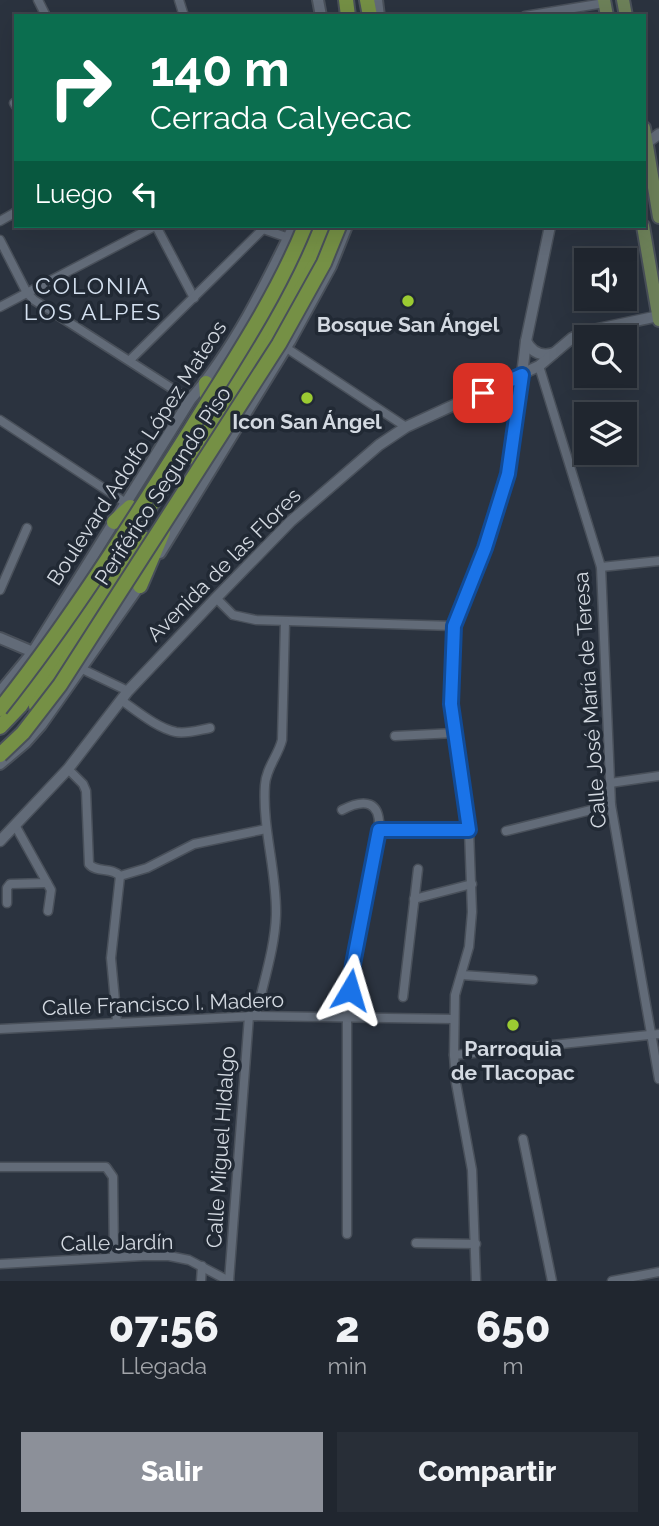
<!DOCTYPE html>
<html lang="es">
<meta charset="utf-8">
<style>
body{margin:0;font-family:Raleway,sans-serif;background:#282e37;color:#f1f3f6;height:100vh;display:flex;flex-direction:column;font-size:26px;white-space:nowrap}
*{box-sizing:border-box;margin:0}
p{font-size:23px;color:#a2a5aa}
.icon{flex:none;width:38px;height:38px;fill:none;stroke:currentColor;stroke-width:2;stroke-linecap:round;stroke-linejoin:round}
.map{position:relative;height:1281px;overflow:hidden}
.side{display:flex;flex-direction:column;background:#20262f;flex:1}
.side>*{flex:none}
.top-card{position:absolute;left:14px;top:14px;width:632px;height:214px;border-radius:0px;box-shadow:0 7px 28px #0002,0 0 0 2px #3d434b;background:#0b6e4f;color:#fff;overflow:hidden}
.tools{position:absolute;left:574px;top:248px;display:grid;gap:14px}
.tools a{display:grid;place-items:center;width:63px;height:63px;border-radius:0px;background:#20262f;box-shadow:0 7px 28px #0002,0 0 0 2px #3d434b;font-size:35px}
.pin{position:absolute;display:grid;place-items:center;width:60px;height:60px;color:#fff;margin:-30px;border-radius:14px;box-shadow:0 4px 10px #0006}
.me{position:absolute;width:77px;margin:-38px;rotate:7deg;stroke-linejoin:round;filter:drop-shadow(0 0 5px #0008)}
.turn{display:flex;align-items:center;gap:24px;height:147px;padding:0 21px;font-size:32px}
.turn .icon{width:91px;height:91px;stroke-width:2.5}
.turn b{display:block;font-size:49px;line-height:60px}
.then{display:flex;align-items:center;height:66px;padding:0 21px;background:#0003;gap:14px;font-size:26px}
.eta{display:flex;justify-content:space-evenly;align-items:center;height:119px;text-align:center}
.eta b{font-size:42px;font-weight:800;line-height:49px}
.button{display:flex;gap:14px;margin-top:auto;padding:14px 21px}
.button a{flex:1;height:80px;border-radius:0px;background:#8c9099;color:#fff;font-size:28px;font-weight:800;line-height:80px;text-align:center}
.button a+a{background:#282e37;color:#f1f3f6}
.map>svg:first-child{display:block}
.lines{fill:none;stroke-linecap:round;stroke-linejoin:round}
.minor-casing{stroke:#49505a;stroke-width:11}
.tertiary-casing{stroke:#49505a;stroke-width:13}
.secondary-casing{stroke:#49505a;stroke-width:14}
.primary-casing{stroke:#49505a;stroke-width:16}
.motorway-casing{stroke:#49505a;stroke-width:18}
.minor{stroke:#626b78;stroke-width:8}
.tertiary{stroke:#626b78;stroke-width:10}
.secondary{stroke:#626b78;stroke-width:10}
.primary{stroke:#6d8159;stroke-width:12}
.motorway{stroke:#759045;stroke-width:14}
.motorway-bridge-casing{stroke:#49505a;stroke-width:18;stroke-linecap:butt}
.motorway-bridge{stroke:#759045;stroke-width:14}
.route-casing{stroke:#114b97;stroke-width:18}
.route{stroke:#1a73e8;stroke-width:12}
.poi-dot{fill:#9bcb32;stroke:#212934;stroke-width:2.5}
.labels{text-anchor:middle;stroke-width:7;stroke-linejoin:round;paint-order:stroke}
.poi-label{font-size:21px;font-weight:bold;fill:#d3d9e1;stroke:#212934}
.street-label{font-size:21px;fill:#d3d9e1;stroke:#212934}
.neighbourhood-label{font-size:23px;letter-spacing:2px;fill:#d5e1f0;stroke:#212934}
</style>
<div class="map">
<svg width="659" height="1281" viewBox="0 0 659 1281">
<rect width="100%" height="100%" fill="#2b333f"/>
<g class="lines">
<defs>
<g id="minor">
<path d="M38 0 46 16"/>
<path d="M179 0 184 16"/>
<path d="M525 16 604 3"/>
<path d="M14 103 16 106"/>
<path d="M0 221 16 212"/>
<path d="M156 226 194 298"/>
<path d="M263 229 289 238"/>
<path d="M0 240 27 293 34 300 190 400"/>
<path d="M0 307 155 226"/>
<path d="M291 351 406 427"/>
<path d="M130 360 263 229"/>
<path d="M539 366 601 567 611 805 659 1079"/>
<path d="M0 420 126 503"/>
<path d="M601 567 659 561"/>
<path d="M0 590 27 528"/>
<path d="M216 598 233 615 256 620 454 626"/>
<path d="M82 669 128 691"/>
<path d="M121 700C137 711 157 728 176 732 187 734 199 730 210 728"/>
<path d="M395 736 454 733"/>
<path d="M68 769 83 784 86 791 89 864C96 873 112 867 120 876"/>
<path d="M610 783 659 776"/>
<path d="M342 810C365 798 381 801 379 830L353 964 347 1017V1234"/>
<path d="M15 825 51 890 48 911"/>
<path d="M379 830H469"/>
<path d="M506 831 611 805"/>
<path d="M120 876 147 868 194 844 266 829"/>
<path d="M414 899 472 884"/>
<path d="M7 903V888L10 884 47 883"/>
<path d="M462 975 533 980"/>
<path d="M403 997 418 869"/>
<path d="M256 1016C263 983 275 948 276 915 277 871 262 829 265 785 266 768 278 756 282 740L285 622"/>
<path d="M117 1022 111 958 120 876"/>
<path d="M0 1029 256 1016 454 1019"/>
<path d="M454 1055 659 1034"/>
<path d="M523 1139 552 1281"/>
<path d="M0 1167H106L113 1177 114 1257"/>
<path d="M416 1243 476 1244"/>
<path d="M0 1264 143 1256H169L189 1260 229 1281"/>
<path d="M201 1281 202 1266"/>
<path d="M229 1281 249 1016"/>
<path d="M476 1281 472 1170 456 1083 454 1055 455 995 469 947 472 912 469 830 451 704 454 626 485 548 508 474 522 375"/>
<path d="M612 1281 659 1272"/>
</g>
<g id="tertiary">
<path d="M644 145 659 134"/>
<path d="M526 341C532 353 542 357 554 353"/>
<path d="M522 375 526 341 550 226"/>
<path d="M0 841 68 769 128 691 216 598 291 521 379 445 406 427 539 366 572 338 588 331 659 316"/>
</g>
<g id="secondary">
<path d="M318 0 321 16"/>
<path d="M377 0 379 16"/>
<path d="M160 553 290 341 331 266 347 226"/>
<path d="M0 638 33 652"/>
<path d="M0 692 33 652 190 400C233 351 266 284 294 226"/>
<path d="M0 764 25 743 41 725 144 579"/>
</g>
<g id="primary">
<path d="M604 0 607 16"/>
<path d="M623 0 626 16"/>
<path d="M644 128 659 217"/>
<path d="M643 226 659 320"/>
</g>
<g id="motorway">
<path d="M346 0 348 16"/>
<path d="M367 0 370 16"/>
<path d="M206 383 208 409"/>
<path d="M197 460C243 384 295 308 329 226"/>
<path d="M114 522 130 507"/>
<path d="M140 586 163 532"/>
<path d="M36 706 146 539"/>
<path d="M0 727 20 706 64 641 261 333 305 254 315 226"/>
</g>
</defs>
<!-- minor casing -->
<use href="#minor" class="minor-casing"/>
<!-- tertiary casing -->
<use href="#tertiary" class="tertiary-casing"/>
<!-- secondary casing -->
<use href="#secondary" class="secondary-casing"/>
<!-- primary casing -->
<use href="#primary" class="primary-casing"/>
<!-- motorway casing -->
<use href="#motorway" class="motorway-casing"/>
<!-- minor -->
<use href="#minor" class="minor"/>
<!-- tertiary -->
<use href="#tertiary" class="tertiary"/>
<!-- secondary -->
<use href="#secondary" class="secondary"/>
<!-- primary -->
<use href="#primary" class="primary"/>
<!-- motorway -->
<use href="#motorway" class="motorway"/>
<defs>
<g id="motorway-bridge">
<path d="M0 709C70 621 131 524 191 429 232 363 276 298 305 226"/>
<path d="M0 755 23 733 60 685 279 344 324 263 339 226"/>
</g>
</defs>
<!-- motorway-bridge casing -->
<use href="#motorway-bridge" class="motorway-bridge-casing"/>
<!-- motorway-bridge -->
<use href="#motorway-bridge" class="motorway-bridge"/>
</g>
<g class="lines">
<defs>
<path id="route" d="M350 990 353 964 379 830H469L451 704 454 626 485 548 508 474 522 375 483 393"/>
</defs>
<!-- route casing -->
<use href="#route" class="route-casing"/>
<!-- route -->
<use href="#route" class="route"/>
</g>
<!-- markers -->
<g class="poi-dot">
<circle cx="408" cy="301" r="7"/>
<circle cx="307" cy="398" r="7"/>
<circle cx="513" cy="1025" r="7"/>
</g>
<g class="labels">
<!-- poi labels -->
<g class="poi-label">
<text x="408" y="332">Bosque San Ángel</text>
<text x="307" y="429">Icon San Ángel</text>
<text x="513" y="1056">Parroquia<tspan x="513" dy="24">de Tlacopac</tspan></text>
</g>
<!-- street labels -->
<g class="street-label">
<text transform="translate(137 453) rotate(-57)" y="7">Boulevard Adolfo López Mateos</text>
<text transform="translate(163 486) rotate(-57)" y="7">Periférico Segundo Piso</text>
<text transform="translate(224 565) rotate(-45)" y="7">Avenida de las Flores</text>
<text transform="translate(590 700) rotate(-94)" y="7">Calle José María de Teresa</text>
<text transform="translate(163 1004) rotate(-2)" y="7">Calle Francisco I. Madero</text>
<text transform="translate(221 1147) rotate(-86)" y="7">Calle Miguel HIdalgo</text>
<text transform="translate(117 1243) rotate(-1)" y="7">Calle Jardín</text>
</g>
<!-- neighbourhood labels -->
<g class="neighbourhood-label">
<text x="93" y="294">COLONIA<tspan x="93" dy="26">LOS ALPES</tspan></text>
</g>
</g>
</svg>
<div class="tools">
<a><svg class="icon" aria-label="sound" viewBox="0 0 24 24"><path d="M4 9h4l5-4v14l-5-4H4zM17 9q2 3 0 6"/></svg></a>
<a><svg class="icon" aria-label="search" viewBox="0 0 24 24"><circle cx="10" cy="10" r="6"/><path d="M15 15l6 6"/></svg></a>
<a><svg class="icon" aria-label="layers" viewBox="0 0 24 24"><path d="M12 4l9 5-9 5-9-5zM3 14l9 5 9-5"/></svg></a>
</div>
<div class="pin" style="left:483px;top:393px;background:#d93025"><svg class="icon" aria-label="arrive" viewBox="0 0 24 24"><path d="M6 21V4h12l-3 4 3 4H6"/></svg></div>
<svg class="me" style="left:350px;top:990px" viewBox="-20 -20 40 40"><path d="M0-17L14 15 0 8-14 15z" fill="#1a73e8" stroke="#fff" stroke-width="4"/></svg>
<div class="top-card">
<div class="turn"><svg class="icon" aria-label="right" viewBox="0 0 24 24"><path d="M7 20v-9h11M14 6l5 5-5 5"/></svg><div><b>140 m</b>Cerrada Calyecac</div></div>
<div class="then">Luego<svg class="icon" aria-label="left" viewBox="0 0 24 24"><path d="M17 20v-9H6M10 6l-5 5 5 5"/></svg></div>
</div>
</div>
<section class="side">
<div class="eta">
<div><b>07:56</b><p>Llegada</p></div>
<div><b>2</b><p>min</p></div>
<div><b>650</b><p>m</p></div>
</div>
<div class="button"><a>Salir</a><a>Compartir</a></div>
</section>
